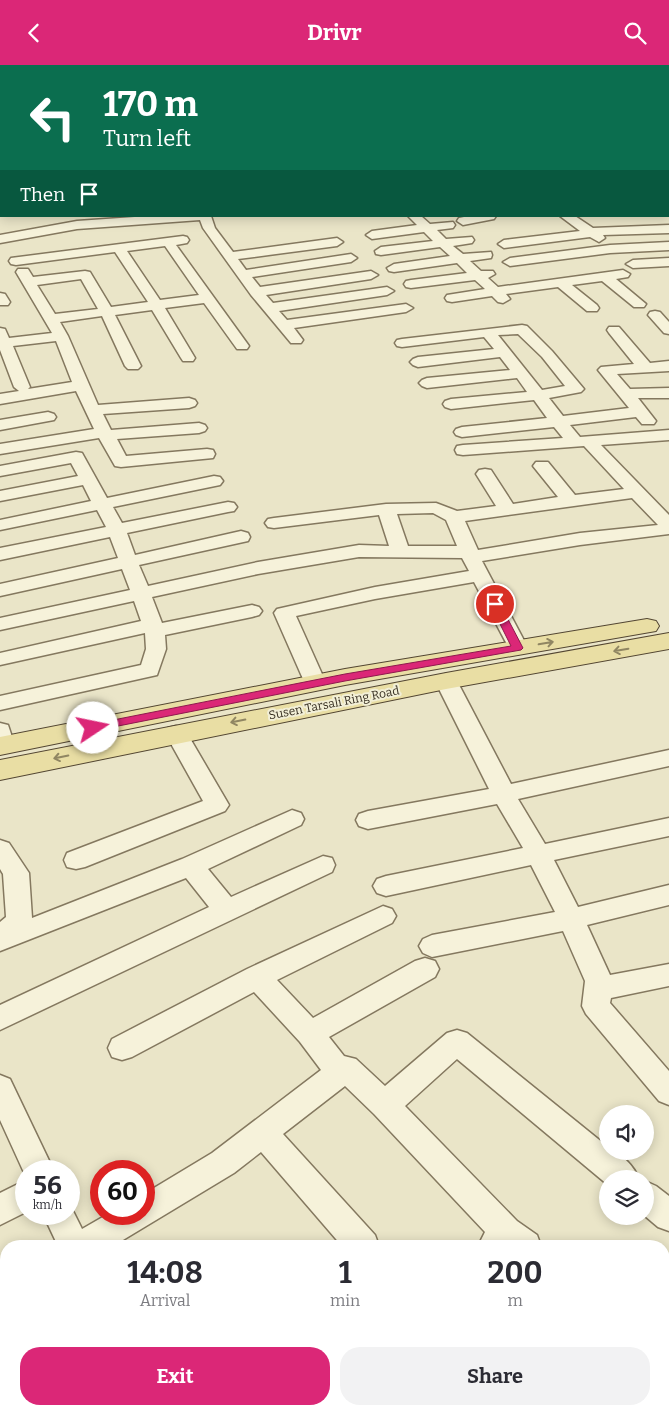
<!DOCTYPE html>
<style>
body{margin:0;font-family:Bitter,serif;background:#f2f2f3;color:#2b2b33;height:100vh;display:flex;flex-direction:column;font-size:19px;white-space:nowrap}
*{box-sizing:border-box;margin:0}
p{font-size:16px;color:#7c7c81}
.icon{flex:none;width:28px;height:28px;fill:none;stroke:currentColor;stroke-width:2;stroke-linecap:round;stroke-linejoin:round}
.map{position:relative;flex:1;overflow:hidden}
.details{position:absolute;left:0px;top:1175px;width:670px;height:175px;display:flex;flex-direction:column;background:#fff;border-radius:20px 20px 0 0;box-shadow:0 2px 12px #0003}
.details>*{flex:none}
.top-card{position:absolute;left:0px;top:0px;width:670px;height:152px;box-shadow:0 2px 12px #0003;background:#0b6e4f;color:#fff;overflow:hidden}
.fabs{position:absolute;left:599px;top:1040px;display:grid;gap:10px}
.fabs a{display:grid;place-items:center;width:55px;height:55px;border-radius:50%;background:#fff;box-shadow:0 2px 12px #0003;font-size:25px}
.speed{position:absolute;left:15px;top:1095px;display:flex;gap:10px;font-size:25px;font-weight:700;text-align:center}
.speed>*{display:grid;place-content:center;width:65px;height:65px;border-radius:50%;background:#fff;box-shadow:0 2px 12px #0003;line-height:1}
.speed small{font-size:12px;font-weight:400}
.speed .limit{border:8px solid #d22;background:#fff;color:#111}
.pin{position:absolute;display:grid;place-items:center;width:42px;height:42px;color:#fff;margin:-21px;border:2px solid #fff;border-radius:50%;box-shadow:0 1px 5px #0007}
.me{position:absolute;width:55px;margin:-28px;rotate:79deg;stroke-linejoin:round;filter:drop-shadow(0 0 4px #0008)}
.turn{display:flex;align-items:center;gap:18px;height:105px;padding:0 20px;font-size:22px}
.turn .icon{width:65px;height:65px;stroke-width:2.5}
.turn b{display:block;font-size:35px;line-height:42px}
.then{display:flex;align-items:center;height:48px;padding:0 20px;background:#0003;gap:10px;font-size:19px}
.eta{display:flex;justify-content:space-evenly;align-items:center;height:85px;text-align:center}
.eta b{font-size:30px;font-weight:700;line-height:35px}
.primary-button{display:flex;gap:10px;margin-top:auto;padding:10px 20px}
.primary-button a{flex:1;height:58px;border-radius:20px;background:#db2777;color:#fff;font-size:20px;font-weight:700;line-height:58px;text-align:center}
.primary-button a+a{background:#f2f2f3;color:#2b2b33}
header{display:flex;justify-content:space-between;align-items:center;height:65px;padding:0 20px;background:#db2777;color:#fff;font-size:22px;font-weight:700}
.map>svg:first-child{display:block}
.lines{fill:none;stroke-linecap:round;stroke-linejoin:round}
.minor-casing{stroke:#84785f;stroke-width:3}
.major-casing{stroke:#534632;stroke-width:2}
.minor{fill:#f6f2da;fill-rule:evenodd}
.major{fill:#e9dea4;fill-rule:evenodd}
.oneway{stroke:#908662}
.route{fill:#db2777;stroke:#8e194d}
.labels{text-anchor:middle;stroke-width:4;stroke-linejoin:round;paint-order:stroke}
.street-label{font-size:12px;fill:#362e21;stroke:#f2efd7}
</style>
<header><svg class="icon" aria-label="back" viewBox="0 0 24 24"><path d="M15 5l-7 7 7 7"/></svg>Drivr<svg class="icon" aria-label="search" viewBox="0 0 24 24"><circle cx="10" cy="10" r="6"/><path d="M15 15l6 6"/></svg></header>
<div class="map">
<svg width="669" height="1350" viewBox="0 0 669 1350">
<rect width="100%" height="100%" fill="#eae5c8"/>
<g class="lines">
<defs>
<g id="minor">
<path d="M653 0H665L666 1H654Z"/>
<rect x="0" y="36" width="1" height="7"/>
<rect x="0" y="63" width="1" height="7"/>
<rect x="0" y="84" width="1" height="6"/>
<rect x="0" y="119" width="1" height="8"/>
<path d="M149 151H211L215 163 233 187 337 173 343 177 337 181 238 194 246 205 351 189 357 193 351 197 252 212 260 222 371 206 378 210 371 214 266 230 273 238 387 222 394 226 387 230 279 246 287 255 406 239 413 243 406 247 294 263 303 275 301 278H291L251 230 203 163 200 155 77 164 0 178V170L77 156Z"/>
<path d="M408 151H421L430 159 453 157 455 160 453 163 437 165 446 174 472 172 474 175 472 178 453 181 463 189 491 187 492 190 491 193 470 196 481 206H493L495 209 488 213 498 222 623 205 630 209 628 212 616 214 646 239 644 242H634L602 216 572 220 597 240 599 243 597 246H587L558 222 506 229 510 234 503 238 498 237 492 231 452 237 447 236 445 233 447 230 485 224 475 215 411 223 406 222 404 219 406 216 411 215 467 208 457 198 394 207 389 206 387 203 394 199 450 191 440 182 381 190 376 189 375 186 381 182 433 176 424 167 372 174 366 170 372 166 417 160Z"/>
<path d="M469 151H496L494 154 463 160 457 156 459 153Z"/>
<path d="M560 151H575L593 163 669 160V168L603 170 605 173 599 177 590 172 504 183 498 179 504 175 580 166Z"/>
<path d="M183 171 187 172 189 175 187 178 176 180 249 281 247 284H237L204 238 165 243 195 293 193 296H183L181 293 152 245 115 250 141 301 138 304H128L125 301 102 251 60 257 68 271 98 340 189 333 195 335 197 338 195 341 189 343 103 349 111 365 199 358 205 360 207 363 205 366 199 368 117 374 126 391 207 384 213 385 215 389 213 393 121 402 115 401 99 373 0 389V379L94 364 76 326 0 339V329L19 326 14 322 0 285V263L5 264 9 273 52 268 16 207 18 204H28L33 212 85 206 90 207 111 242 148 237 115 187 16 200 11 199 9 196 11 193ZM165 181 199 230 160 235 127 186ZM81 214 98 244 55 249 37 220ZM56 276 72 317 28 324 30 322 13 281Z"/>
<path d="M669 177V185L610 188 510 201 503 197 510 193 610 180Z"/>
<path d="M669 193V201L633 203 626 199 633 195Z"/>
<path d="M0 228 5 229 10 237 8 240H0Z"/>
<path d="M655 246 660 247 669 257V269L664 268 648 250 650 247Z"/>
<path d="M522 260 527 261 552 286 584 324 581 327 549 333 563 351 629 343 598 305 601 302 634 299 609 268 607 265 609 262H619L650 298 669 296V306L617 309 630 324 669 323V333H638L656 356 654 359H642L636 352 570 360 580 372 669 365V375L601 380 669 450V469L580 480 482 496 528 583 525 587 518 589 511 587 474 517 375 534 296 551 326 618 323 623 315 625 307 623 274 548 277 544 375 522 469 506 462 493 359 492 258 509 152 532 162 558 252 540 259 542 262 546 259 550 252 552 165 570 166 584 157 610 0 645V631L141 600 146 584 145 568 0 600V588L141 556 134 536 0 565V553L130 525 122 504 0 531V519L118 493 110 472 0 495V483L106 462 97 445 0 465V455L91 436 83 420 0 436V426L78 411 71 398 0 411V401L76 387 82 388 107 433 214 411 220 412 223 416 220 420 113 442 122 458 228 437 234 438 237 442 234 446 228 447 127 468 135 490 241 466 248 468 250 472 248 476 139 500 148 521 258 497 359 480 389 481 379 450 274 463 268 462 265 458 268 454 274 453 386 439 436 438 457 446 496 441 476 409 479 405 485 404 491 405 513 439 558 432 533 401 536 397H548L575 430 624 424 584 381 463 390 457 389 455 385 457 381 463 380 563 373 554 362 462 372 456 370 454 367 456 364 462 362 547 353 534 335 451 344 445 342 443 339 445 336 451 334 527 327 517 313 427 323 422 321 419 318 422 315 427 313 510 305 500 292 418 302 413 300 410 297 413 294 418 292 494 284 484 272 402 282 397 281 395 278 397 275 402 274ZM518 269 542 292 565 321 542 325 498 270ZM632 433 658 460 580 468 478 485 465 456ZM433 448 446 455 457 481H408L397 449Z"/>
<path d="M48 347 54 349 56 352 54 355 0 365V355Z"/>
<path d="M446 609 454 611 457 616 511 719 669 685V701L518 734 545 779 669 753V771L554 795 578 842 669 820V840L587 860 610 910 669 899V921L611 933 610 938 669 1006V1040L659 1036 586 949 582 941 585 916 563 866 432 892 423 888 419 881 423 874 432 870 555 847 531 800 386 831 377 828 373 821 377 814 386 811 523 783 497 739 368 764 359 761 356 755 359 749 368 746 489 724 435 616 438 611Z"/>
<path d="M0 658 8 660 15 681 12 686 0 687Z"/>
<path d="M176 661 184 663 229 740 225 746 85 802 76 804 67 802 64 795 67 788 203 736 165 668 168 663Z"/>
<path d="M292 745 301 748 304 754 301 760 208 804 231 832 323 791 332 793 335 800 332 807 0 965V940L209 842 186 813 0 886V857L6 852 3 809 0 804V775L9 778 29 808 32 853 182 794Z"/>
<path d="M383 841 392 844 396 851 392 858 277 915 313 953 415 896 425 893 435 896 439 904 435 912 329 972 344 991 356 994 385 1021 447 968 457 965 467 968 608 1082V1086C621 1086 635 1103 639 1114H608V1120L457 994 405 1041 517 1156 537 1170 541 1181H478L485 1167 374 1049 345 1021 283 1069 375 1170 379 1181H342L261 1087 234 1108 113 1181H58L43 1149H69V1138L82 1164 108 1149H144V1129L212 1088 321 1005 300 977 254 927 132 992 122 995 112 992 108 983 112 974 247 904Z"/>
<path d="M0 1010 10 1014 54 1106H26V1112L0 1055Z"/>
<path d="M26 1115V1147L0 1160V1128Z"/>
<path d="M645 1116 656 1121 669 1131V1166L658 1162 645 1151Z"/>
<path d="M669 1308V1344L664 1346 659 1344H664V1310Z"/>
<path d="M6 1317V1344H20L19 1348 13 1350H0V1318Z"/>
<path d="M335 1344H616L613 1350H338Z"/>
</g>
<g id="major">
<path d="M647 554 656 556 659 561 656 566 345 620 0 690V672L345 604Z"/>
<path d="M669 568V584L446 624 0 715V695L446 608Z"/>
</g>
</defs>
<!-- minor casing -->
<use href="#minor" class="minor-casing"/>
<!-- major casing -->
<use href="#major" class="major-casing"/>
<!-- minor -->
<use href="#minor" class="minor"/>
<!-- major -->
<use href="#major" class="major"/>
</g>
<!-- one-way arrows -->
<defs><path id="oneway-shaft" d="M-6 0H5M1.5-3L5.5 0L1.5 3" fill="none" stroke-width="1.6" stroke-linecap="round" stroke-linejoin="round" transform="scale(1.25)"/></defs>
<g class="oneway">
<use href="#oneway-shaft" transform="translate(546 578) rotate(-10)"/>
<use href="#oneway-shaft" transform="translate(621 585) rotate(170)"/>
<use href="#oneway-shaft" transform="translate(238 656) rotate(169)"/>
<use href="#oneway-shaft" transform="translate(61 692) rotate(168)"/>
</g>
<!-- route -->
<path class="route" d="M495 536 500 539 523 583 521 585 345 616 93 666 87 663 93 659 345 609 511 581 490 539Z"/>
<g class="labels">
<!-- street labels -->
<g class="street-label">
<text transform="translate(334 638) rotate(-11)" y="4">Susen Tarsali Ring Road</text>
</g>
</g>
</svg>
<div class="fabs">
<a><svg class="icon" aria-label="sound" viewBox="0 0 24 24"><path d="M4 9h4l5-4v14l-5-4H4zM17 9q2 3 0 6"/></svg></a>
<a><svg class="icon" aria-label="layers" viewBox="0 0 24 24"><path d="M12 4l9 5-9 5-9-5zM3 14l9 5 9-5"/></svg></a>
</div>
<div class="speed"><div>56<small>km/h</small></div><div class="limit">60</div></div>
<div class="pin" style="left:495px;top:539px;background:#d93025"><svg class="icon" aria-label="arrive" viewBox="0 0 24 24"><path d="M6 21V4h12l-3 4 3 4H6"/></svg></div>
<svg class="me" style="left:93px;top:663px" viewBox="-20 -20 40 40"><circle r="19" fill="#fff"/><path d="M0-13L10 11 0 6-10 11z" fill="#db2777"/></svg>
<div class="top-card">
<div class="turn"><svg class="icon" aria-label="left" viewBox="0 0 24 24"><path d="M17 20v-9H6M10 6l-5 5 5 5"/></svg><div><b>170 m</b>Turn left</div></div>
<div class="then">Then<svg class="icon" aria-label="arrive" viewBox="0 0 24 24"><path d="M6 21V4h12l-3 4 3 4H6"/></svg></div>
</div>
<section class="details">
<div class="eta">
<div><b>14:08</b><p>Arrival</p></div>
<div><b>1</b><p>min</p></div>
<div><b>200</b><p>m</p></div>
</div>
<div class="primary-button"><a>Exit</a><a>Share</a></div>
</section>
</div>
